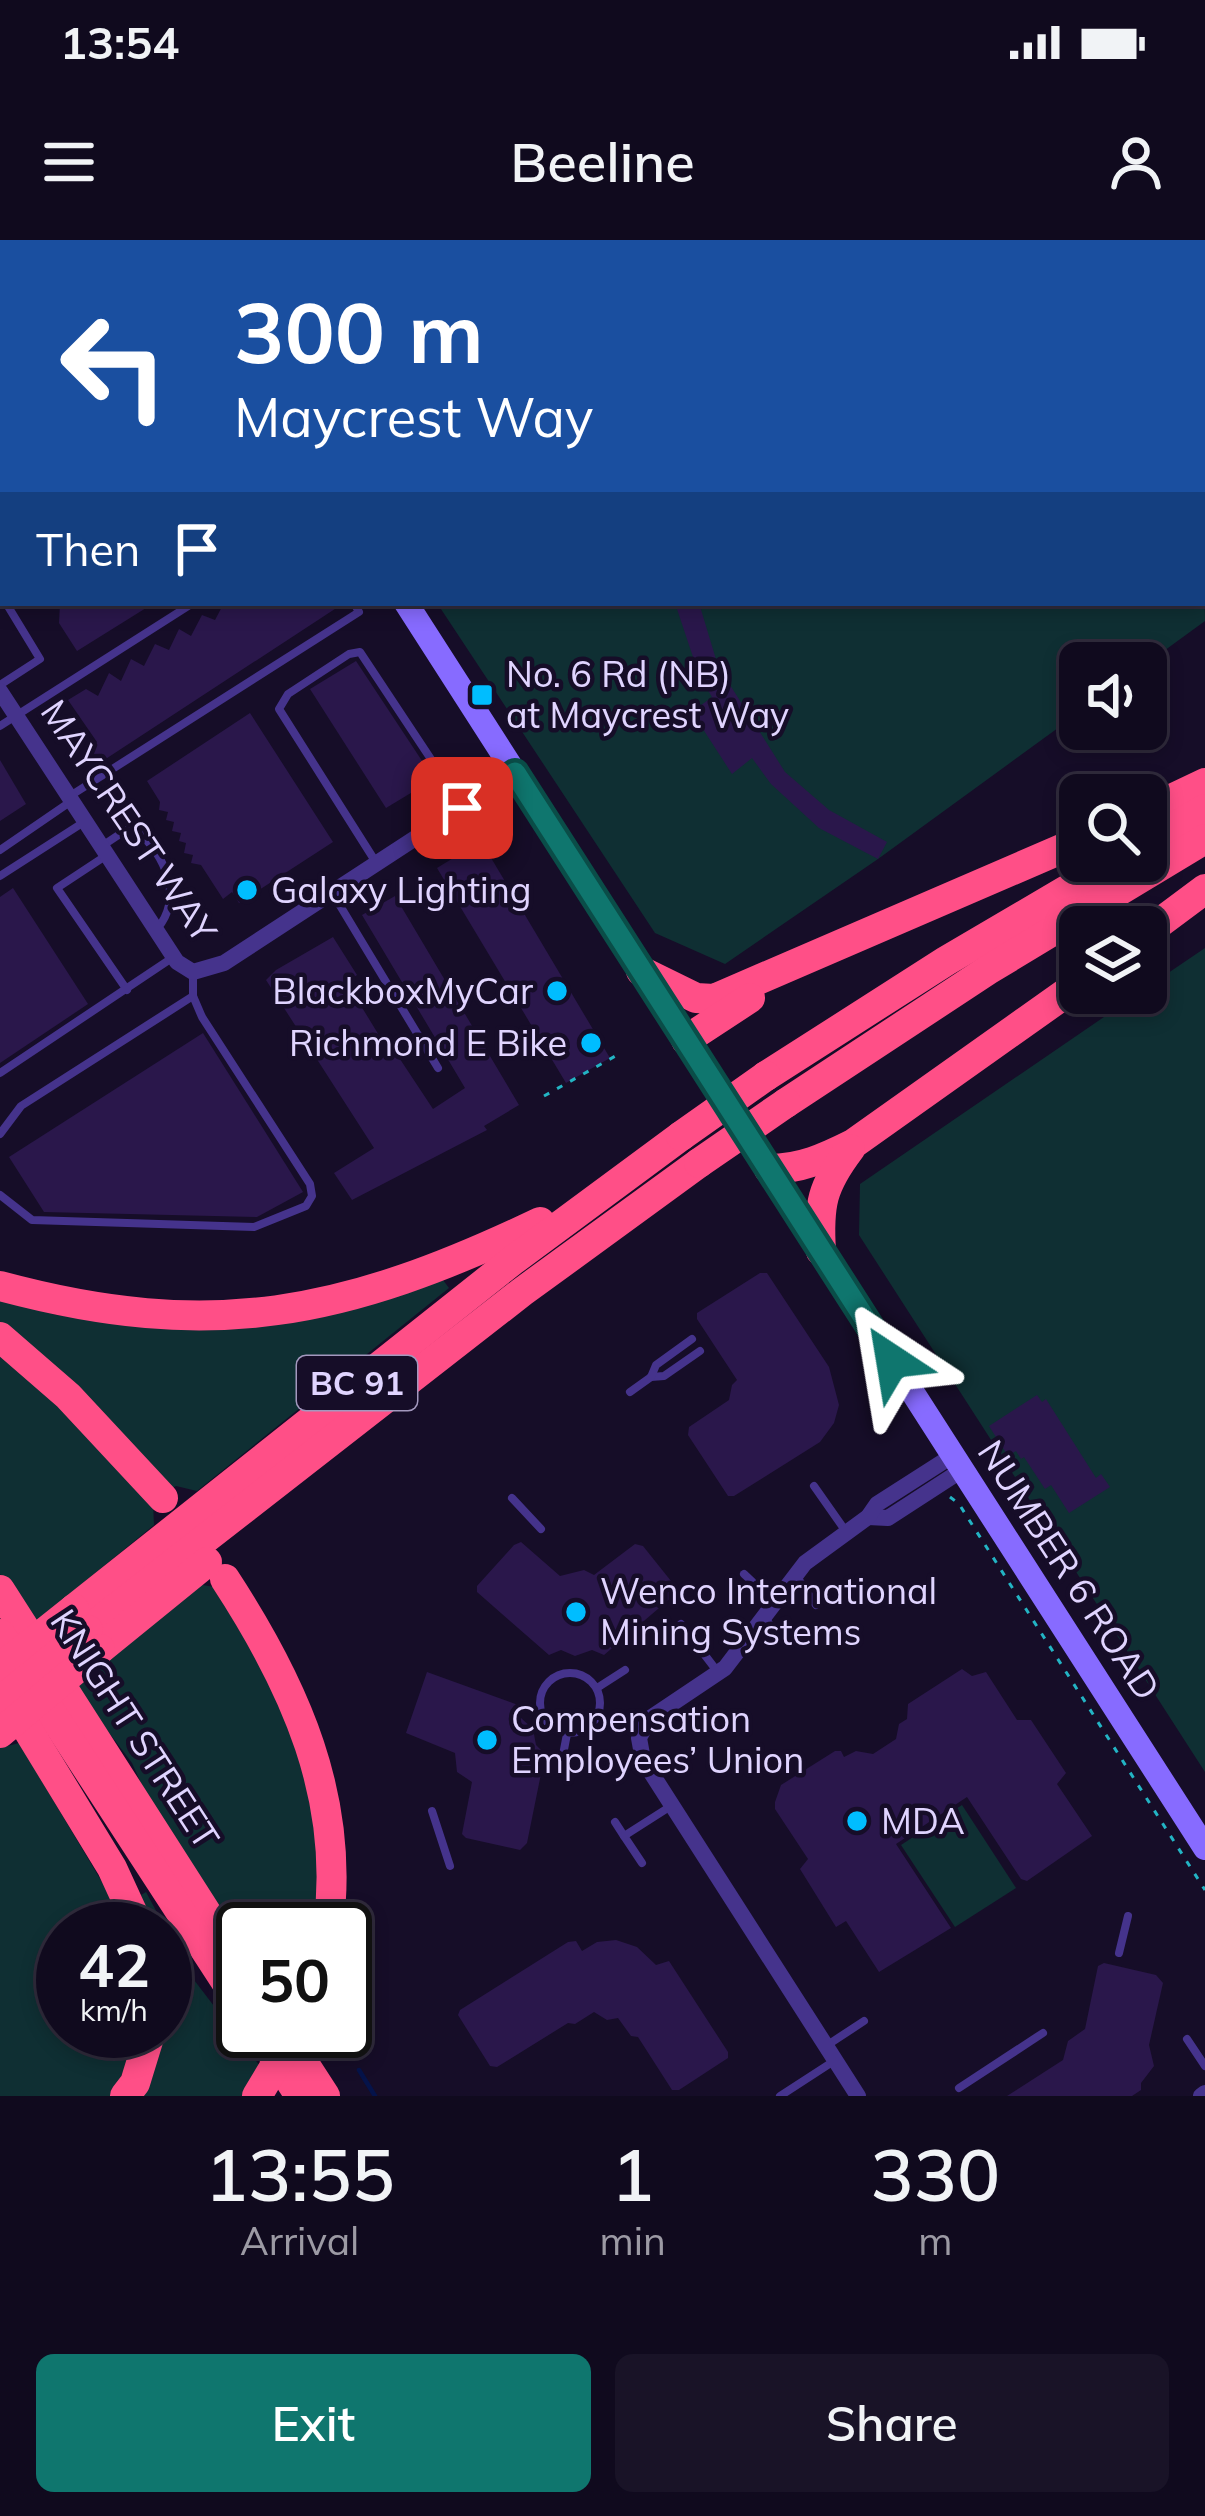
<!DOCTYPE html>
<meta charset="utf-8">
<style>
body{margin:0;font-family:Mulish,sans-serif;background:#191327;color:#f1f3f6;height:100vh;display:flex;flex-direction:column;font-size:45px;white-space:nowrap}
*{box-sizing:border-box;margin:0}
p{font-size:39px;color:#9c9aa4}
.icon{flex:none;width:66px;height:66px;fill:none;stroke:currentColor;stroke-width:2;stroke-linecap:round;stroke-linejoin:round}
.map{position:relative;height:1856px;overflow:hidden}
.sheet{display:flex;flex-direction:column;background:#100a1e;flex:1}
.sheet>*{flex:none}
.guide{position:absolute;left:0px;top:0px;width:1206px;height:366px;box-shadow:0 6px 18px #0003,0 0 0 3px #302b3c;background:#1a4fa0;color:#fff;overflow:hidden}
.buttons{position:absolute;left:1059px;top:402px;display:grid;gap:24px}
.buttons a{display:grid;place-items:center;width:108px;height:108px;border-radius:18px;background:#100a1e;box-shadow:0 6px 18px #0003,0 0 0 3px #302b3c;font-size:60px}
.speed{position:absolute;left:36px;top:1662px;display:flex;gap:24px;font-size:60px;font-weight:700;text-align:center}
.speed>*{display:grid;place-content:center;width:156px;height:156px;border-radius:50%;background:#100a1e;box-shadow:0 6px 18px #0003,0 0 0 3px #302b3c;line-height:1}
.speed small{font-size:30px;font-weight:400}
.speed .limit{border:6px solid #111;border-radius:18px;background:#fff;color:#111}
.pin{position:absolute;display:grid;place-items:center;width:102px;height:102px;color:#fff;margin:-51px;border-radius:24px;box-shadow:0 6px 18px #0006}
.me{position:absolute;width:132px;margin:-66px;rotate:327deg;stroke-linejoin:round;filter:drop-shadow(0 0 9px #0008)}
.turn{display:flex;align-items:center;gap:42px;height:252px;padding:0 36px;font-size:54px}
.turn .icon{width:156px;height:156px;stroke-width:2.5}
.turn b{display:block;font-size:84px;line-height:102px}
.then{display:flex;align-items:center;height:114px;padding:0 36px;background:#0003;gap:24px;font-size:45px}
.eta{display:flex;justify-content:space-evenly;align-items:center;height:204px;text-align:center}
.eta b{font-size:72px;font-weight:600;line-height:84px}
.action{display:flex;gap:24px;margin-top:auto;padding:24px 36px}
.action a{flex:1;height:138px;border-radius:18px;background:#0f766e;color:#fff;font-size:48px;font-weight:600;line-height:138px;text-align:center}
.action a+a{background:#191327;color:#f1f3f6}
.status{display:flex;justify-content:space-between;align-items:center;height:84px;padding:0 60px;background:#100a1e;direction:ltr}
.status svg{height:33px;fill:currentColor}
header{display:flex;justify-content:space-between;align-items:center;height:156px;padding:0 36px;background:#100a1e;font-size:54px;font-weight:600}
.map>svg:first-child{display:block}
.green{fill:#0f2f33}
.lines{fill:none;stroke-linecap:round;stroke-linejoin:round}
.stream{stroke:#05134a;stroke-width:4.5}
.building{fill:#2a174b}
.path{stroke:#23b4c4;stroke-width:3;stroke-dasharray:6 9;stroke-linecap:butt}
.service{stroke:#45338c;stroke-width:8}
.minor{stroke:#45338c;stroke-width:16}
.secondary{stroke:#876bff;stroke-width:24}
.motorway{stroke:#ff4f87;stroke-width:30}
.motorway-bridge{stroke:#ff4f87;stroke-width:30}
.route-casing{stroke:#0a4d48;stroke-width:30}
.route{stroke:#0f766e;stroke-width:21}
.poi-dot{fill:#00bdff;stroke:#160d28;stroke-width:4.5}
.labels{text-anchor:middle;stroke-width:9;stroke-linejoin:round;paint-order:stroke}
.shield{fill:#160d28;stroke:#a398be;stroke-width:3}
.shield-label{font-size:33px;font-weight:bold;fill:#e0d4ff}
.poi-label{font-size:36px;fill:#e0d4ff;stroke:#160d28;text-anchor:start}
.street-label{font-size:36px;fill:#e0d4ff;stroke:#160d28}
</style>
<div class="status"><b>13:54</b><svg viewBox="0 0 49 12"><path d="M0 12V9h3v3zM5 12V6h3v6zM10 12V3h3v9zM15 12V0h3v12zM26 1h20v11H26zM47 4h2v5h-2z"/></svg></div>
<header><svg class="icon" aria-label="menu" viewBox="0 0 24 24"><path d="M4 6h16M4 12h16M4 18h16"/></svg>Beeline<svg class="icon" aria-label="person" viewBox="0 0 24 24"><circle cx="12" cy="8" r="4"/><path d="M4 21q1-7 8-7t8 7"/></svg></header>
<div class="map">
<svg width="1205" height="1856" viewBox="0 0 1205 1856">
<rect width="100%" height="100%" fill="#160d28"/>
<!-- green -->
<g class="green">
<path d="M1203 232 1205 381 1146 424 1080 423V472L878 619 725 724 655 693 437 363H1203Z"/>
<path d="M1205 708V1532L859 995 860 944 1139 753H1146V748Z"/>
<path d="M443 1040 449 1048 197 1251 176 1246 169 1250 0 1084V1058L56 1075 150 1087Z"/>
<path d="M0 1109 20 1124 153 1263 154 1285 33 1384 0 1334Z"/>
<path d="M196 1344 215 1347 287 1470 319 1574 318 1689H243V1710L156 1577 132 1523 72 1444Z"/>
<path d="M19 1503 130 1689H63V1791H140L113 1856H0V1508Z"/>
<path d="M962 1565 1016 1648 955 1687 901 1605Z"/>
<path d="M146 1652 191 1736 263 1830 245 1856H139L165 1791V1689H153L141 1655Z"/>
</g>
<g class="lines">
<!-- stream -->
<path class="stream" d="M359 1830 375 1856"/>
</g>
<!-- building -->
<g class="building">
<path d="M60 363H154L77 411 59 383Z"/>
<path d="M224 363H344L98 524 87 517 97 502 68 460 86 449 98 456 109 433 121 441 131 419 144 426 155 404 169 410 179 389 191 396 202 375 215 380Z"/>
<path d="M675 363H699L718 426 785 532 829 570 887 602 878 619 819 588 771 544 752 518 732 534 692 472 712 457 699 435Z"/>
<path d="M356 421 434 539 386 568 310 449Z"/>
<path d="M250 473 333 602 239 663 232 652 223 659 201 625 191 623 193 615 184 613 186 603 179 601 181 593 172 591 174 582 166 580 168 572 159 570 160 562 147 541Z"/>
<path d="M0 520 26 564 0 581Z"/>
<path d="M481 601 610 818 566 843 437 628Z"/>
<path d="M13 648 88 764 0 823V657Z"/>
<path d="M395 656 519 865 484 886 487 890 352 960 334 933 374 908 266 740 276 730 333 697 357 735 348 741 361 760 358 761 388 810 392 807 433 869 465 848 362 675Z"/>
<path d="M203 793 303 952 257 977 44 972 9 917Z"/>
<path d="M760 1033H767L829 1127 839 1165 834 1183 820 1202 734 1256H728L688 1195 689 1187 729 1160 732 1145 737 1140 697 1079V1073Z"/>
<path d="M1037 1155 1042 1162 1046 1159 1096 1238 1101 1234 1110 1247 1069 1273 1051 1245 1045 1249 1024 1217 1021 1219 1016 1211 1008 1216 989 1186Z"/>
<path d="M521 1302 560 1336 584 1330 594 1335 635 1304 643 1306 679 1351 604 1415 592 1410 575 1416 561 1410 549 1415 477 1352V1346L514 1305Z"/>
<path d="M962 1429 972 1436 986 1432 1017 1480H1031L1066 1533 1057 1544 1092 1596 1027 1641 1021 1639 967 1557 896 1604 951 1688 879 1732 846 1681 836 1687 800 1629 808 1619 775 1569V1562L781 1545 835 1511H841L844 1517 856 1511 873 1514 896 1499 899 1484 907 1479 908 1464Z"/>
<path d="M427 1432 518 1465 521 1478 533 1489 536 1505 545 1514 527 1603 520 1610 466 1598 462 1594 472 1542 457 1532 455 1513 406 1493Z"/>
<path d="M616 1700 637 1707 656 1725 669 1721 728 1812V1818L679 1850H672L638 1797 631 1796 618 1778 607 1780 594 1772 575 1784 568 1783 497 1827 490 1826 458 1775 460 1770 568 1702 576 1701 582 1711 597 1702Z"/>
<path d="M1104 1723 1156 1735 1163 1743 1149 1805 1154 1826 1141 1843V1850L1132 1856H1007L1063 1820 1068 1801 1085 1789 1098 1726Z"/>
</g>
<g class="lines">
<!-- path -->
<g class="path">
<path d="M544 856 619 814"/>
<path d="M950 1257 959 1264 1205 1650"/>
</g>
<!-- service -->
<g class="service">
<path d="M107 0 109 3"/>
<path d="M0 13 3 17"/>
<path d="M0 353 3 358"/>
<path d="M0 445 40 419 6 363"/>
<path d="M0 486 193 363"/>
<path d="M70 556 359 372 354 363"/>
<path d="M102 606 126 590H136C165 615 184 657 157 689"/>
<path d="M0 610 70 562"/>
<path d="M107 615 57 648 127 750"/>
<path d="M377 624 279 469 288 454 349 414 360 412 462 566"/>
<path d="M0 636 84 582"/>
<path d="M333 654 438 828"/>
<path d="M0 833 172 718"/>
<path d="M0 894 21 866 193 756"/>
<path d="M0 955 32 980 254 987 306 966 312 956 310 944 202 777 193 756V733"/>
<path d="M651 1137 664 1136 700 1111"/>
<path d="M630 1152 651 1137 656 1125 692 1099"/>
<path d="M814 1246 847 1293"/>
<path d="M512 1258 541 1289"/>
<path d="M744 1334 774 1362"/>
<path d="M797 1337 816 1365"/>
<path d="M766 1379 776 1394"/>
<path d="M681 1384 717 1431"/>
<circle cx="570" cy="1463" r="30"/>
<path d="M597 1448 625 1430"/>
<path d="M561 1525 567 1494"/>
<path d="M432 1571 450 1626"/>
<path d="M615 1582 624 1596"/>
<path d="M642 1623 624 1596 671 1566"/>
<path d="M1119 1713 1128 1676"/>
<path d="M1187 1799 1205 1826"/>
<path d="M826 1806 864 1781"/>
<path d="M959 1848 1043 1793"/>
<path d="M780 1856 834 1821"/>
</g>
<!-- minor -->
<g class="minor">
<path d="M0 223 3 221"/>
<path d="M0 451 177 722 193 732 224 723 515 533"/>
<path d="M868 1277 888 1278 962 1230"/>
<path d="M858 1856 643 1520 639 1498 649 1479 725 1428 805 1323 868 1277 877 1264 952 1216"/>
<path d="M1201 1856 1205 1853"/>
</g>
<!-- secondary -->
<g class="secondary">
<path d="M172 0 174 3"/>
<path d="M406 363 1205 1608"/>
</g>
<!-- motorway -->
<g class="motorway">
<path d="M1146 571 1205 543"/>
<path d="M1146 604 1205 569"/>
<path d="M1146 693 1205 649"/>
<path d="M641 731 696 758 714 759 1080 601"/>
<path d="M686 800 750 758"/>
<path d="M766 836 946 721 1116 621"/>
<path d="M786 863 988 730 1205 599"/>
<path d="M769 929C801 929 825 918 853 904L1080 743"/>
<path d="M821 1011C818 965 822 946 850 909"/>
<path d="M0 1046C212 1103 345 1075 540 982"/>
<path d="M0 1097 68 1156 163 1258"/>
<path d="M225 1339C295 1446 346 1559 328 1689"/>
<path d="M0 1350 243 1730"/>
<path d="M74 1369 512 1021 681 896"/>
<path d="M88 1390 522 1052 699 923"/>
<path d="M0 1394 243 1768"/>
<path d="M100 1409 207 1322"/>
<path d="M6 1454 112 1628 140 1689"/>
<path d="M258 1791 300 1856"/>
<path d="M283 1791 325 1856"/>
<path d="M125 1856 135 1843 151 1791"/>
</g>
<!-- motorway-bridge -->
<g class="motorway-bridge">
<path d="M681 896 766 836"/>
<path d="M699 923 786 863"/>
<path d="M0 1428 74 1369"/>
<path d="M0 1461 88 1390"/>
<path d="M0 1493 100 1409"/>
<path d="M257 1856 296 1791"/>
</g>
</g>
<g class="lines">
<defs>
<path id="route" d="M462 568 515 533 892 1121"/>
</defs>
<!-- route casing -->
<use href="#route" class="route-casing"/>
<!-- route -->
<use href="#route" class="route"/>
</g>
<!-- markers -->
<g class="poi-dot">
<rect x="470" y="443" width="24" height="24" rx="6"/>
<circle cx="247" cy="650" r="12"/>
<circle cx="557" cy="751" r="12"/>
<circle cx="591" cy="803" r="12"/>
<circle cx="576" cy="1372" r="12"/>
<circle cx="487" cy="1500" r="12"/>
<circle cx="857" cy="1581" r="12"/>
</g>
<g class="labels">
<!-- shield labels -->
<rect class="shield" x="297" y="1116" width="120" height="54" rx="9"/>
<g class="shield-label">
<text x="357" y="1155">BC 91</text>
</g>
<!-- poi labels -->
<g class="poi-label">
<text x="506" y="447">No. 6 Rd (NB)<tspan x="506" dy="41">at Maycrest Way</tspan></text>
<text x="271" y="663">Galaxy Lighting</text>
<text x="533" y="764" text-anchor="end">BlackboxMyCar</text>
<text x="567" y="816" text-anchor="end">Richmond E Bike</text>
<text x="600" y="1364">Wenco International<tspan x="600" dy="41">Mining Systems</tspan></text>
<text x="511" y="1492">Compensation<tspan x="511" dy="41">Employees’ Union</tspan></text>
<text x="881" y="1594">MDA</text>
</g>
<!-- street labels -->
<g class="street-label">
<text transform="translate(129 581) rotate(56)" y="13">MAYCREST WAY</text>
<text transform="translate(1069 1330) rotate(57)" y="13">NUMBER 6 ROAD</text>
<text transform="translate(135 1489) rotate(57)" y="13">KNIGHT STREET</text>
</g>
</g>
</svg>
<div class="buttons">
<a><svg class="icon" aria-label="sound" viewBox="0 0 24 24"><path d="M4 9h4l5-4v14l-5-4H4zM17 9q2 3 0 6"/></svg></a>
<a><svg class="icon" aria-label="search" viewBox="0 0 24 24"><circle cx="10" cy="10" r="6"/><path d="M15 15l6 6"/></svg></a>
<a><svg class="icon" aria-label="layers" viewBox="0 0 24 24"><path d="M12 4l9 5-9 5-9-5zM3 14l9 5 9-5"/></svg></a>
</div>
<div class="speed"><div>42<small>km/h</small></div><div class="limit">50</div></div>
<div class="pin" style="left:462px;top:568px;background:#d93025"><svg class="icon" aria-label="arrive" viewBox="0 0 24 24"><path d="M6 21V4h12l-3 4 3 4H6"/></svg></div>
<svg class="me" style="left:892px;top:1121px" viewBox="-20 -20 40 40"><path d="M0-17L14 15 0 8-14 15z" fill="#0f766e" stroke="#fff" stroke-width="4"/></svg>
<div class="guide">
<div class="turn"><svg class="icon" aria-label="left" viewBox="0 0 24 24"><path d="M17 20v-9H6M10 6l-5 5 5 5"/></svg><div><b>300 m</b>Maycrest Way</div></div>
<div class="then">Then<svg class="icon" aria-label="arrive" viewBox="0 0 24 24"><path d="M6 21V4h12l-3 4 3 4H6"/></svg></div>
</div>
</div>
<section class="sheet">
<div class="eta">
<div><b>13:55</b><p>Arrival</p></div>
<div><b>1</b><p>min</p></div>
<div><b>330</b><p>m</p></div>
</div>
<div class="action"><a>Exit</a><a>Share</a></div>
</section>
